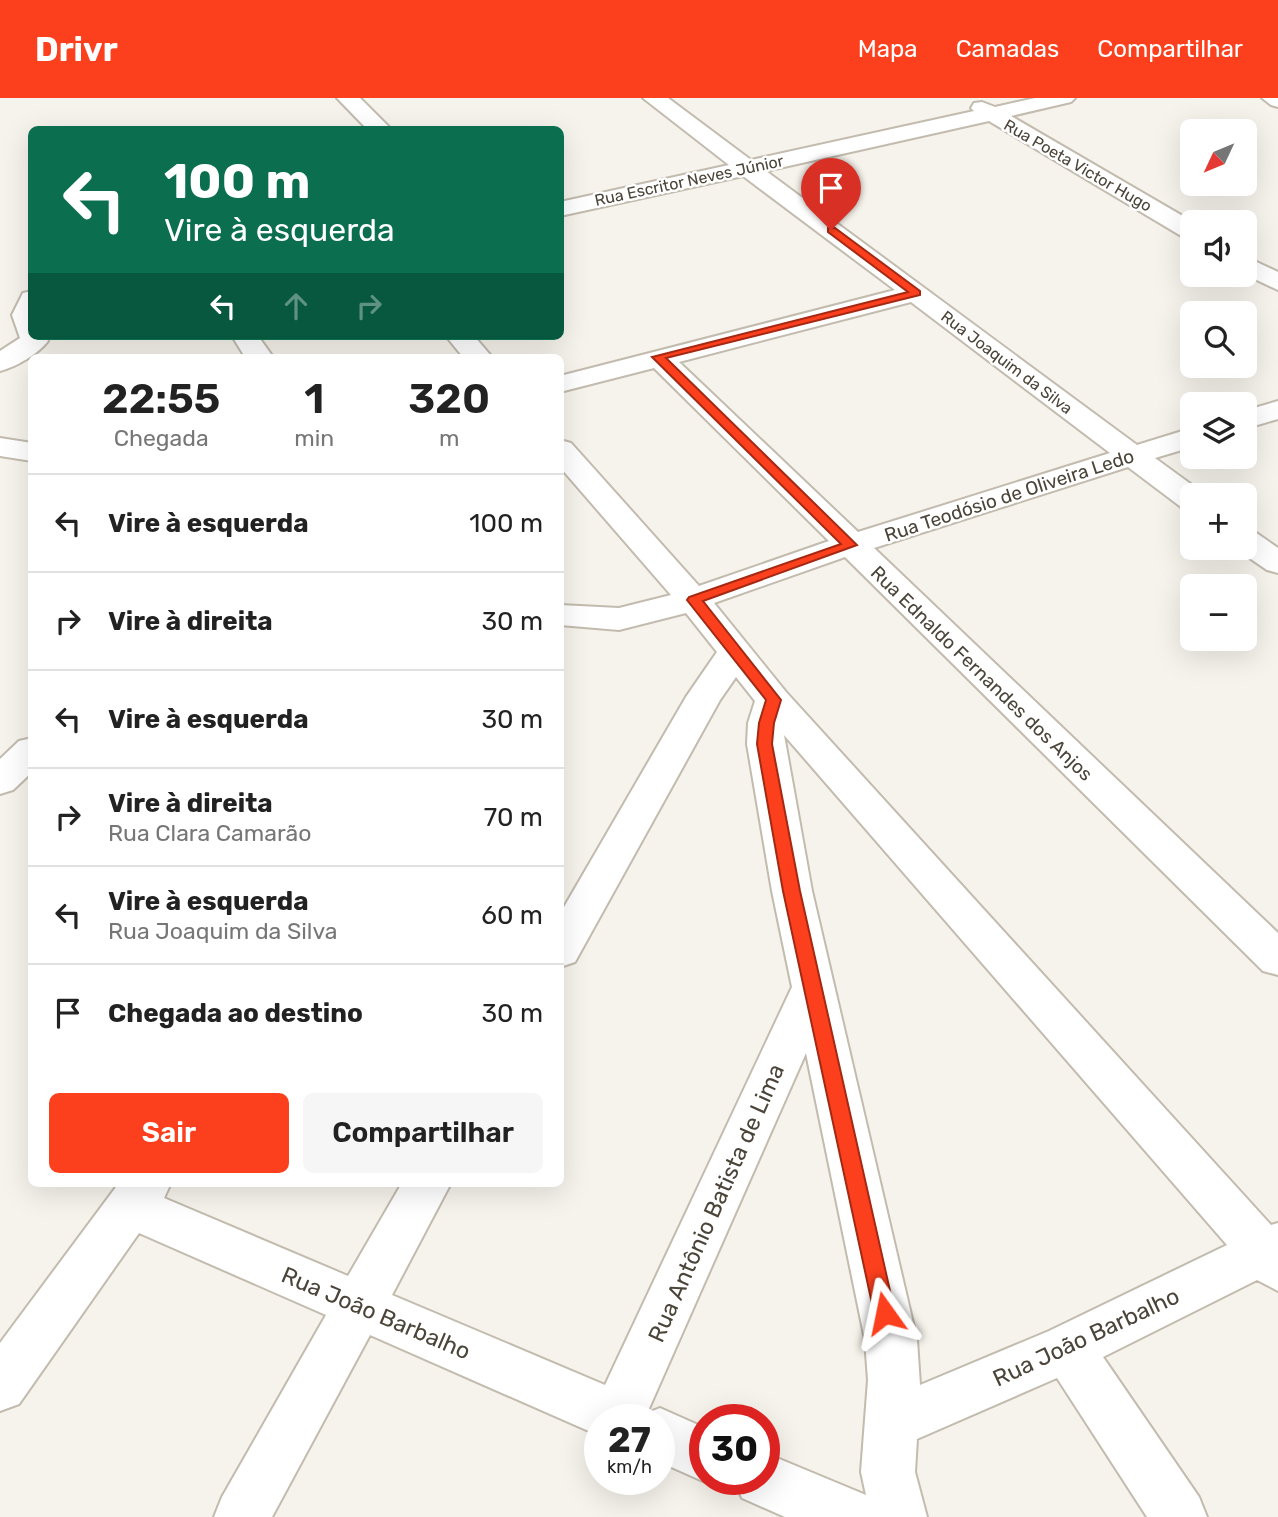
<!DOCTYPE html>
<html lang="pt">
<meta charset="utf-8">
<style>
body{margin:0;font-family:Rubik,sans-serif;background:#f6f6f6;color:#222;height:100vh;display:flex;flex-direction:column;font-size:26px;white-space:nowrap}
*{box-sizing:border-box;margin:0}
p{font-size:23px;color:#767676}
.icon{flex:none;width:38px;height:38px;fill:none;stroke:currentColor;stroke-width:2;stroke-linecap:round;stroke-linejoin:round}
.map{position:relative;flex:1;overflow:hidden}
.side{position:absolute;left:28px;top:256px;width:536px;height:833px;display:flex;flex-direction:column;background:#fff;border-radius:10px;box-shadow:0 7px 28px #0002}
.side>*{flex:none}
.banner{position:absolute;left:28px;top:28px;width:536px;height:214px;border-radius:10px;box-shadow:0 7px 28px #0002;background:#0b6e4f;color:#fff;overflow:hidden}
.needle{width:46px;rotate:226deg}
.buttons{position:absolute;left:1180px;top:21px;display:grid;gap:14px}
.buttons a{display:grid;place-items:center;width:77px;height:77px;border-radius:10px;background:#fff;box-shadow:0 7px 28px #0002;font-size:35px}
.speed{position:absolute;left:584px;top:1306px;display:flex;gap:14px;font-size:35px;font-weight:700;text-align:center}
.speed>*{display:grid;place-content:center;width:91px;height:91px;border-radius:50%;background:#fff;box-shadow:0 7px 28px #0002;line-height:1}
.speed small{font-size:18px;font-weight:400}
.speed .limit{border:10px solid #d22;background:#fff;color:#111}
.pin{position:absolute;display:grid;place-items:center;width:60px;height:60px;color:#fff;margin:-72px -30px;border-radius:50% 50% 50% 0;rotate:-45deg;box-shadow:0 0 7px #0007}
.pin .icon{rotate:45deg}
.me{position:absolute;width:77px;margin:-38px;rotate:348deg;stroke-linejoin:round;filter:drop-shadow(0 0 5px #0008)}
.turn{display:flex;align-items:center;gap:24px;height:147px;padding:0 21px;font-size:32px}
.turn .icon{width:91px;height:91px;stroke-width:2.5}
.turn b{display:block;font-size:49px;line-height:60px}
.lanes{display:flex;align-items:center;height:66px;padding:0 21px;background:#0003;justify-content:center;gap:35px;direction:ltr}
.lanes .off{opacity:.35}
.eta{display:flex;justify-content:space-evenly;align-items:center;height:119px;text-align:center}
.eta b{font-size:42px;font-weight:600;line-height:49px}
.cta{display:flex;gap:14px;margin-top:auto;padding:14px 21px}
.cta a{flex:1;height:80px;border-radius:10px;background:#fc3f1d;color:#fff;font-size:28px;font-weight:600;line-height:80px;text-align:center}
.cta a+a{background:#f6f6f6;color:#222}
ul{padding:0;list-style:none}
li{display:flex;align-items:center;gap:21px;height:98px;padding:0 21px;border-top:2px solid #e0e0e0}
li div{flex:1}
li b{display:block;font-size:26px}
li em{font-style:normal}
header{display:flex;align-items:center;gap:42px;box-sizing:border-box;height:98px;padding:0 35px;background:#fc3f1d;color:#fff}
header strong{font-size:33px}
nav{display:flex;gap:38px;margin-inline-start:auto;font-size:24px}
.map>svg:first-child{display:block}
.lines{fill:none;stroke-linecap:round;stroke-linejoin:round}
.minor-casing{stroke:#c2bbae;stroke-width:4}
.minor{fill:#fff;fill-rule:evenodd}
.route{fill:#fc3f1d;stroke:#a42913;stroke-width:2}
.labels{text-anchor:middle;stroke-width:5;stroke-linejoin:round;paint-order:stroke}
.far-street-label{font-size:16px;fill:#4b4439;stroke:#fff}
.street-label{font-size:19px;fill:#4b4439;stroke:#fff}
.near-street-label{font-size:23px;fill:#4b4439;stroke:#fff}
</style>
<header>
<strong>Drivr</strong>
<nav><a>Mapa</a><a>Camadas</a><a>Compartilhar</a></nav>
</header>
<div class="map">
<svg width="1278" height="1419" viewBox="0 0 1278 1419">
<rect width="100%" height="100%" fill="#f6f3ec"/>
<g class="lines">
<defs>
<g id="minor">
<path d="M337 0H360L392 32H368Z"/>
<path d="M643 0H668L751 62 974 13 971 10 974 5 982 4 995 9 1035 0H1075L1071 4 1011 18 1193 124 1192 141 1183 139 989 23 766 73 1137 347 1192 330V349L1155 360 1203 395 1204 397H1192V411L1181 409 1128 369 874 450 1278 835V877L1263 873 845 459 714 505 786 594 1271 1127 1278 1125V1193L1257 1182 1103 1259 1199 1399 1207 1419H1147L1057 1280 917 1341 915 1374 927 1419H785L742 1400 734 1381H765V1355L866 1397 861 1374 868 1282 865 1242 806 955 647 1315 660 1310 705 1330V1381H713L705 1384 660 1364V1321H600V1338L370 1237 272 1419H214L222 1399 326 1217 139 1135 19 1306 0 1313V1245L119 1085H171L164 1100 348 1178 402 1085H451L392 1197 605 1287 792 889 772 793 747 646 748 625 755 603 736 579 720 602 575 864 560 869V816L686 599 717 554 686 515 619 532 560 527V507L619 510 671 497 560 369V342L571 345 699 488 829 443 654 270 560 294V278L895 192 743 78 560 118V104L729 67ZM911 204 1110 355 858 434 679 264ZM784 637 1227 1147 1049 1233 920 1287 917 1242 812 793Z"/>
<path d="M1262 0H1278V9L1271 7Z"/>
<path d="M1244 158 1278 174V192L1244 176Z"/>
<path d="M32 193V238H45L48 243C38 256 16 269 0 273V253L20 240 12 217 23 195Z"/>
<path d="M232 238H258L273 259H245Z"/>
<path d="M446 238H474L492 259H463Z"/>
<path d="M1278 303V321L1244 331V313Z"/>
<path d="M0 340 32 345V363L0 358Z"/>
<path d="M1244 431 1255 434 1278 450V475L1267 472 1235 450H1244Z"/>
<path d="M32 640V674L13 692 0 696V661L19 643Z"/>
</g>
</defs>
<!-- minor casing -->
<use href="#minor" class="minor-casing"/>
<!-- minor -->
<use href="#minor" class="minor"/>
</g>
<!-- route -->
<path class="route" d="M828 130H835L920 193V197L666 260 857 447 703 503 781 602 774 625 772 646 800 793 895 1215 892 1222 885 1225 877 1222 874 1215 783 793 757 646 759 625 766 602 687 502 689 499 841 446 652 259 908 194 828 134Z"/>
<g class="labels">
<!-- far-street labels -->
<g class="far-street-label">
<text transform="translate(1078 67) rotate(30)" y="6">Rua Poeta Victor Hugo</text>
<text transform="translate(689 82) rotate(-12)" y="6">Rua Escritor Neves Júnior</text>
<text transform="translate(1007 264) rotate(37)" y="6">Rua Joaquim da Silva</text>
</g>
<!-- street labels -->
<g class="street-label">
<text transform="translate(1009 397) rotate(-18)" y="7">Rua Teodósio de Oliveira Ledo</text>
<text transform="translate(982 575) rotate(44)" y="7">Rua Ednaldo Fernandes dos Anjos</text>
</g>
<!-- near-street labels -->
<g class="near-street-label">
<text transform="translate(716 1105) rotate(-66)" y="8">Rua Antônio Batista de Lima</text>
<text transform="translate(376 1215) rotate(23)" y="8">Rua João Barbalho</text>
<text transform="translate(1086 1239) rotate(-25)" y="8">Rua João Barbalho</text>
</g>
</g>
</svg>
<div class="buttons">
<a><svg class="needle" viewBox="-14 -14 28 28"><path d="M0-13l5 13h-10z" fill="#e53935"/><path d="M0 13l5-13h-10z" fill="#767676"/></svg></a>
<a><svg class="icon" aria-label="sound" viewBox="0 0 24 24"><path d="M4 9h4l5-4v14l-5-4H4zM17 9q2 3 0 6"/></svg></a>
<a><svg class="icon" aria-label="search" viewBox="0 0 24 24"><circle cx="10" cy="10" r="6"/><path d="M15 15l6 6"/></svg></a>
<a><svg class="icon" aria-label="layers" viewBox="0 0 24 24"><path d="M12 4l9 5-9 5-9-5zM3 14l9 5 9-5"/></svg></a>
<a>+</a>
<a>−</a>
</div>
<div class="speed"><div>27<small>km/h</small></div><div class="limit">30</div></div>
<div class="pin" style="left:831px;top:132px;background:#d93025"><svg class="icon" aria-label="arrive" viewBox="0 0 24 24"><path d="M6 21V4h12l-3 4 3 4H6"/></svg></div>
<svg class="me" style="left:885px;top:1215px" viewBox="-20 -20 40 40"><path d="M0-17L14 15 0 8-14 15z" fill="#fc3f1d" stroke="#fff" stroke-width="4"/></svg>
<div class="banner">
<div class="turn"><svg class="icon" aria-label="left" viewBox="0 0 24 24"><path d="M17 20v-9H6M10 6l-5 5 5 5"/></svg><div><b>100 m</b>Vire à esquerda</div></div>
<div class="lanes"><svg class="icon" aria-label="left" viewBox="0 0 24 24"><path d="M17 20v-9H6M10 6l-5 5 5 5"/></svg><svg class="icon off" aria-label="ahead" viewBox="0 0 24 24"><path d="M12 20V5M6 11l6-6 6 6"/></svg><svg class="icon off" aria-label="right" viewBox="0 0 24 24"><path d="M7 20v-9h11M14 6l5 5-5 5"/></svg></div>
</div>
<section class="side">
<div class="eta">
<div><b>22:55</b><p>Chegada</p></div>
<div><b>1</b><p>min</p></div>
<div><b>320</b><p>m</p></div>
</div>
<ul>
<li><svg class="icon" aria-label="left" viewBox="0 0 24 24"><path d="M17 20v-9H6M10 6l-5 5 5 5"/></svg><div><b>Vire à esquerda</b></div><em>100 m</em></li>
<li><svg class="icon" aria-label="right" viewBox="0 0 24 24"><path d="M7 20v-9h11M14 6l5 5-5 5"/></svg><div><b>Vire à direita</b></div><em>30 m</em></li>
<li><svg class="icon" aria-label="left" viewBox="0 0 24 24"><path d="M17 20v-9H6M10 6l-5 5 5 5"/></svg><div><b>Vire à esquerda</b></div><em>30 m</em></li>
<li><svg class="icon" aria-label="right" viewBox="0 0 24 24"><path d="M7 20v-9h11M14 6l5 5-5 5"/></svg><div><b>Vire à direita</b><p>Rua Clara Camarão</p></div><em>70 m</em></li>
<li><svg class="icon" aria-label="left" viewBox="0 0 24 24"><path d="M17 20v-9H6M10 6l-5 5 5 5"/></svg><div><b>Vire à esquerda</b><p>Rua Joaquim da Silva</p></div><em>60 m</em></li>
<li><svg class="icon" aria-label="arrive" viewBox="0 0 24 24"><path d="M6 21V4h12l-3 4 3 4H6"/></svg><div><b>Chegada ao destino</b></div><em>30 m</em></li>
</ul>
<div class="cta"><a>Sair</a><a>Compartilhar</a></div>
</section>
</div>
